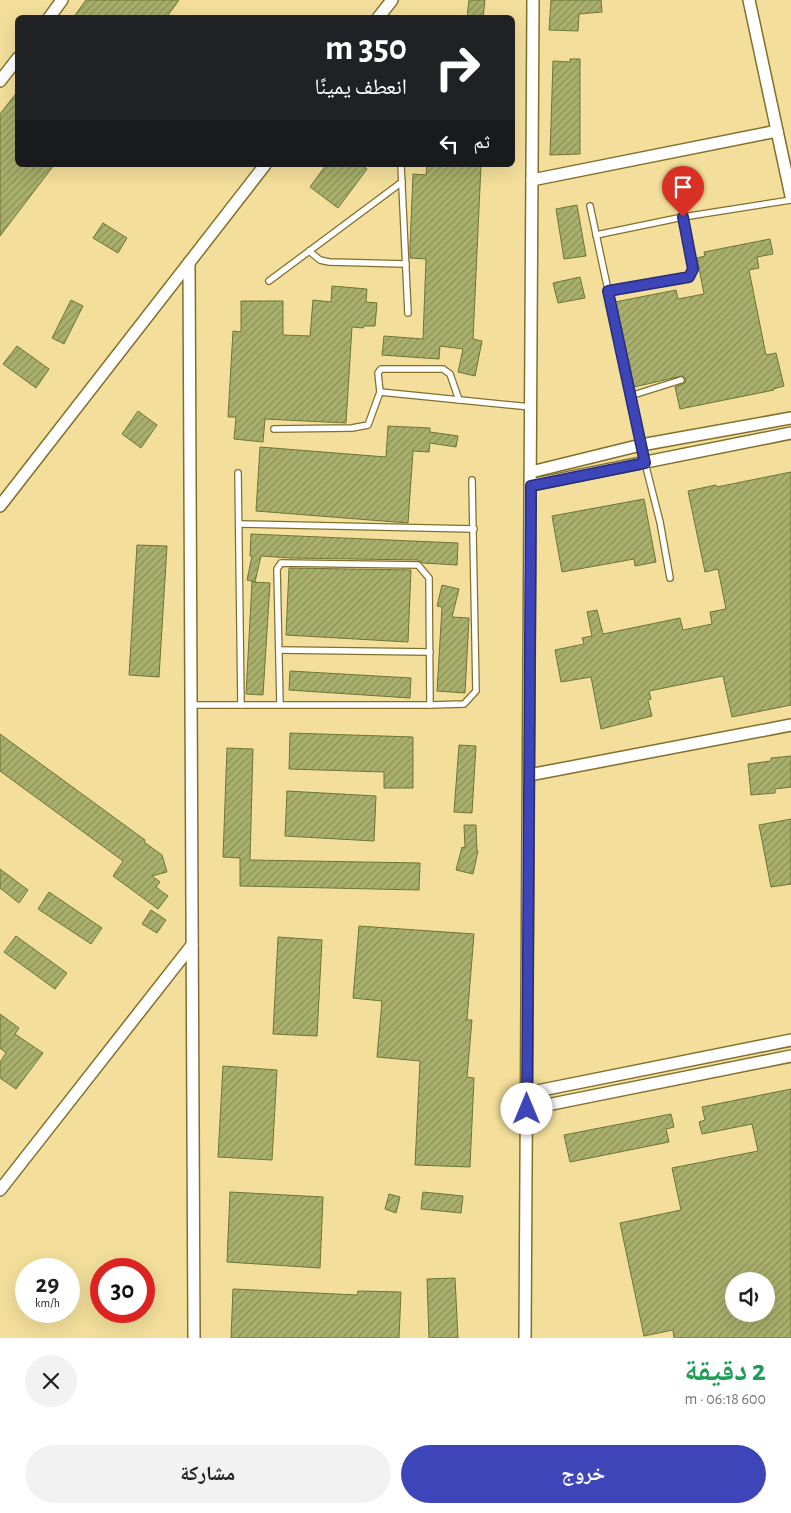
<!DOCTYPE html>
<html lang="ar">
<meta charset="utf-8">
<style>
body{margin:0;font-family:"Alegreya Sans","Noto Naskh Arabic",sans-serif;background:#f2f2f2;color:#202124;direction:rtl;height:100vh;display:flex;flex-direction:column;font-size:19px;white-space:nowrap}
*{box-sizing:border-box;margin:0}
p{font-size:16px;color:#757577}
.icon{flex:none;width:28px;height:28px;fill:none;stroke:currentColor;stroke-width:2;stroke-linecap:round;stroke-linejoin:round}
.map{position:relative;height:1338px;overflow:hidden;direction:ltr}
.side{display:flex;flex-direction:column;background:#fff;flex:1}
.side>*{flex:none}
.top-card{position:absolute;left:15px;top:15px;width:500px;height:152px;border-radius:8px;box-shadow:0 5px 20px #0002;direction:rtl;background:#202124;color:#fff;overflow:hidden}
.tools{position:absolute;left:725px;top:1272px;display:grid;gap:10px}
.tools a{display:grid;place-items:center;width:50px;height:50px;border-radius:50%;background:#fff;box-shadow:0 5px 20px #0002;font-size:25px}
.speed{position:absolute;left:15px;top:1258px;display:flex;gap:10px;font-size:25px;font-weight:700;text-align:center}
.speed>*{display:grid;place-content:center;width:65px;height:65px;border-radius:50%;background:#fff;box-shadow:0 5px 20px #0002;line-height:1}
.speed small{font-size:12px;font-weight:400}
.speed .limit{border:8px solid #d22;background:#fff;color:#111}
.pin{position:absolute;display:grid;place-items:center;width:42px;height:42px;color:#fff;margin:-51px -21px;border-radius:50% 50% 50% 0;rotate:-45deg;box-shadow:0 0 5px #0007}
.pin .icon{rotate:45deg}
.me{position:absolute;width:55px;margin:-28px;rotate:0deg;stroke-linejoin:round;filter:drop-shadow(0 0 4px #0008)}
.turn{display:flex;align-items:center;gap:18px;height:105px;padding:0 25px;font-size:22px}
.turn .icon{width:65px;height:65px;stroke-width:2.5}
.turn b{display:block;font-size:35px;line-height:42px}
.then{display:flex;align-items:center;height:48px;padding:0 25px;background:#0003;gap:10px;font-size:19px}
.round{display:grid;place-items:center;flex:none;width:52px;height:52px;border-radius:26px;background:#f2f2f2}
.summary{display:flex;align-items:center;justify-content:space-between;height:85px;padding:0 25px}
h1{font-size:30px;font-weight:700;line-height:38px;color:#1e9e55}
.action{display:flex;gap:10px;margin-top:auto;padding:10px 25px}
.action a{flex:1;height:58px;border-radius:30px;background:#3d45b9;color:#fff;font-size:20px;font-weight:700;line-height:58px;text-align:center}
.action a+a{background:#f2f2f2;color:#202124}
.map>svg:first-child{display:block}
.building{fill:url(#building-hatch);stroke:#6f7533;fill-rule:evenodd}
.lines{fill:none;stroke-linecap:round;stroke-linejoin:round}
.service-casing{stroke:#826f2c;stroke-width:8}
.minor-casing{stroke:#826f2c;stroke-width:14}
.service{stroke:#fff;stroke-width:5.5}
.minor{stroke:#fff;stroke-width:11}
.route-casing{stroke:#282d78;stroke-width:12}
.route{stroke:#3d45b9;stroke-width:9}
</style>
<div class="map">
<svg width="791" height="1338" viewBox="0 0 791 1338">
<defs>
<pattern id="building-hatch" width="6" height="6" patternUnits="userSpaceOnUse" patternTransform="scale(1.25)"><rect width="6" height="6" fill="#a9b06d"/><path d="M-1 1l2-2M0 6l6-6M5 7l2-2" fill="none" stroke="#8b9059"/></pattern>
</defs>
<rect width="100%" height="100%" fill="#f3df9b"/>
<!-- building -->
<g class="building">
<path d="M86 0H179L166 18H73Z"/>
<path d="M469 0H485L483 18H467Z"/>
<path d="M551 0H601L602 12 579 14 578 31 549 30Z"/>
<path d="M570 59H580V154L550 155 553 61 570 62Z"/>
<path d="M18 91V165H54L0 236V114Z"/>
<path d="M326 165H362L367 169 338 208 310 187Z"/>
<path d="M427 165H481L473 339 482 341 475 376 458 372 463 349 440 346 439 359 382 355 384 336 423 339 426 259 410 258V246L413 174 426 175Z"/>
<path d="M577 205 586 256 564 259 556 209Z"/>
<path d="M103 223 127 238 118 253 93 238Z"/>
<path d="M770 239 773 254 757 257 759 268 749 270 766 355 776 353 784 386 773 389 774 390 680 409 675 387 685 383 686 379 682 376 634 387 615 302 676 290 678 299 704 294 697 258 705 256 704 252Z"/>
<path d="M580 277 585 298 558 303 553 283Z"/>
<path d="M332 286 367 289 366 302 377 303 375 326H364L363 328 352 327 346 423 265 419 263 442 234 439 236 417H228L233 331 241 332V301H283V335L310 336 313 300 331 302Z"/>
<path d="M71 300 83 306 64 344 52 338Z"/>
<path d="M17 346 49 369 36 388 3 364Z"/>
<path d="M138 411 157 425 141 448 122 434Z"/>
<path d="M388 426 430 428V432L458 436 456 447 430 443 429 452 413 451 408 523 256 511 260 447 386 457Z"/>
<path d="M791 472V705L732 717 723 676 649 691 651 699 648 700 652 716 601 729 591 677 561 682 555 650 584 644 582 638 592 636 587 612 597 610 603 634 680 618 683 630 712 624 710 612 726 609 718 569 705 572 688 491 716 485 717 487Z"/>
<path d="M644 499 656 562 635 566 634 559 562 572 552 516Z"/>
<path d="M251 534 458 543 457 565 423 563 418 560 290 558 261 556 255 582 247 580 252 556H250Z"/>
<path d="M137 545 167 546 159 677 129 675Z"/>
<path d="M289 568 411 570 408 642 286 635Z"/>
<path d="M252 582 270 583 263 695 246 694Z"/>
<path d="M442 585 459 589 452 617 469 618 465 693 437 691 442 607 437 606Z"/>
<path d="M290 671 411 678 410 698 289 690Z"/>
<path d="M290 733 413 737V788H384V772L289 769Z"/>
<path d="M0 734 145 840 144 842 162 855 167 872 152 876 160 882 156 887 168 896 158 909 113 876 123 861 0 771Z"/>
<path d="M459 745 476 746 472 813 454 812Z"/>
<path d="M227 748 253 749 250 860 420 863 419 890 240 886V858L223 857Z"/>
<path d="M791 756V787L775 789V793L751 795 748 764 771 761V758Z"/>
<path d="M287 791 376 796 374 841 285 836Z"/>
<path d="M791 819V884L771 887 759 825Z"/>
<path d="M464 825H476L477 851H478L473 874 456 870 462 847 465 848Z"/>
<path d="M0 869 28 890 19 903 0 888Z"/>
<path d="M49 892 102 928 91 944 38 909Z"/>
<path d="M151 910 166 920 157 933 142 924Z"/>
<path d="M359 926 474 934 467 1020H472L467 1077 474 1078 470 1167 415 1165 420 1061 377 1057 382 1001 353 998Z"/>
<path d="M16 936 67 973 55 989 4 952Z"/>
<path d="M278 937 322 940 317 1036 273 1034Z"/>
<path d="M0 1014 19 1028 15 1034 43 1053 16 1089 0 1078V1062L6 1053 0 1048Z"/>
<path d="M223 1066 277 1070 272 1160 218 1157Z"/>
<path d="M791 1089V1338H674L673 1330 644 1336 620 1223 681 1210 672 1168 758 1151 752 1124 702 1134 699 1122 705 1120 702 1107ZM734 1281H766V1314H734Z"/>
<path d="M671 1114 674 1127 666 1129 669 1142 570 1162 564 1135Z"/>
<path d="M230 1192 323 1197 320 1268 227 1262Z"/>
<path d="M423 1192 463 1196 461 1213 421 1209Z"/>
<path d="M389 1194 400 1197 396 1213 385 1209Z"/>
<path d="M455 1278 458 1338H429L427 1279Z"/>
<path d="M233 1289 357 1295 358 1291 401 1292 399 1338H231Z"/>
</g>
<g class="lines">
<defs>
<g id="service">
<path d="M401 165 408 313"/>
<path d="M590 206 645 463 660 522 670 578"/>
<path d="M596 235 683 217 791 200"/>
<path d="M309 251 320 260 329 262 406 264"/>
<path d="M269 281 402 182"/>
<path d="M608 291 689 277 693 269 683 217"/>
<path d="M380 392 378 373 381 369H443L450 374 459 400"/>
<path d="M630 396 681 380"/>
<path d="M274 429 352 428 368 425 380 392 531 407"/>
<path d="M238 473 241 705"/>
<path d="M239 524 474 529"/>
<path d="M279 650 430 652"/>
<path d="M191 705H430L429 578 418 565 281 563 277 569 280 705"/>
<path d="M430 705 464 704 476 691 472 480"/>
</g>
<g id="minor">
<path d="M749 0 791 196"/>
<path d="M49 18 62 0"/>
<path d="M378 18 392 0"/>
<path d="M0 81 18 58"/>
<path d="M532 180 777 131"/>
<path d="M189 263 194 1338"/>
<path d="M531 472 641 445 791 418"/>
<path d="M531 485 791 433"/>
<path d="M0 506 265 165"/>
<path d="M529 775 791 725"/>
<path d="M527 1093 791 1040"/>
<path d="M527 1109 791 1056"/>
<path d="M0 1190 192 945"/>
<path d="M525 1338 533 0"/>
</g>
</defs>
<!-- service casing -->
<use href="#service" class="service-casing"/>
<!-- minor casing -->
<use href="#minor" class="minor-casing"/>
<!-- service -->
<use href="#service" class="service"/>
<!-- minor -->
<use href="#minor" class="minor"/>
</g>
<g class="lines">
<defs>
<path id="route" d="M527 1109 531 486 645 463 608 291 689 277 693 269 683 217"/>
</defs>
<!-- route casing -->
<use href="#route" class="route-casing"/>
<!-- route -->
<use href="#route" class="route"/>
</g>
</svg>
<div class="tools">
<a><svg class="icon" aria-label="sound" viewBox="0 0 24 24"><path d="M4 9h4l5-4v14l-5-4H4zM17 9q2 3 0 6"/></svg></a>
</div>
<div class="speed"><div>29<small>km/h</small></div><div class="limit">30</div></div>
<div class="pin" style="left:683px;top:217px;background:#d93025"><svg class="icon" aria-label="arrive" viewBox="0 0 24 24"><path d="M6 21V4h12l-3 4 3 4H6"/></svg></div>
<svg class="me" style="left:527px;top:1109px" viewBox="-20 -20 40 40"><circle r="19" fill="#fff"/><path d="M0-13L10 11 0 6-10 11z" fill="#3d45b9"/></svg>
<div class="top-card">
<div class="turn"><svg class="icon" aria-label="right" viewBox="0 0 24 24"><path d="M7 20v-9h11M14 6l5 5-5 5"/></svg><div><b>350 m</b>انعطف يمينًا</div></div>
<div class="then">ثم<svg class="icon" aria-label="left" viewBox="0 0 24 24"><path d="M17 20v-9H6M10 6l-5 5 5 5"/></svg></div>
</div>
</div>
<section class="side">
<div class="summary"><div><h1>2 دقيقة</h1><p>600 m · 06:18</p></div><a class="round"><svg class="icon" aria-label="close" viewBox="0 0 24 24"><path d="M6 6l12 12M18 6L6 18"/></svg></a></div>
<div class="action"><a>خروج</a><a>مشاركة</a></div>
</section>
